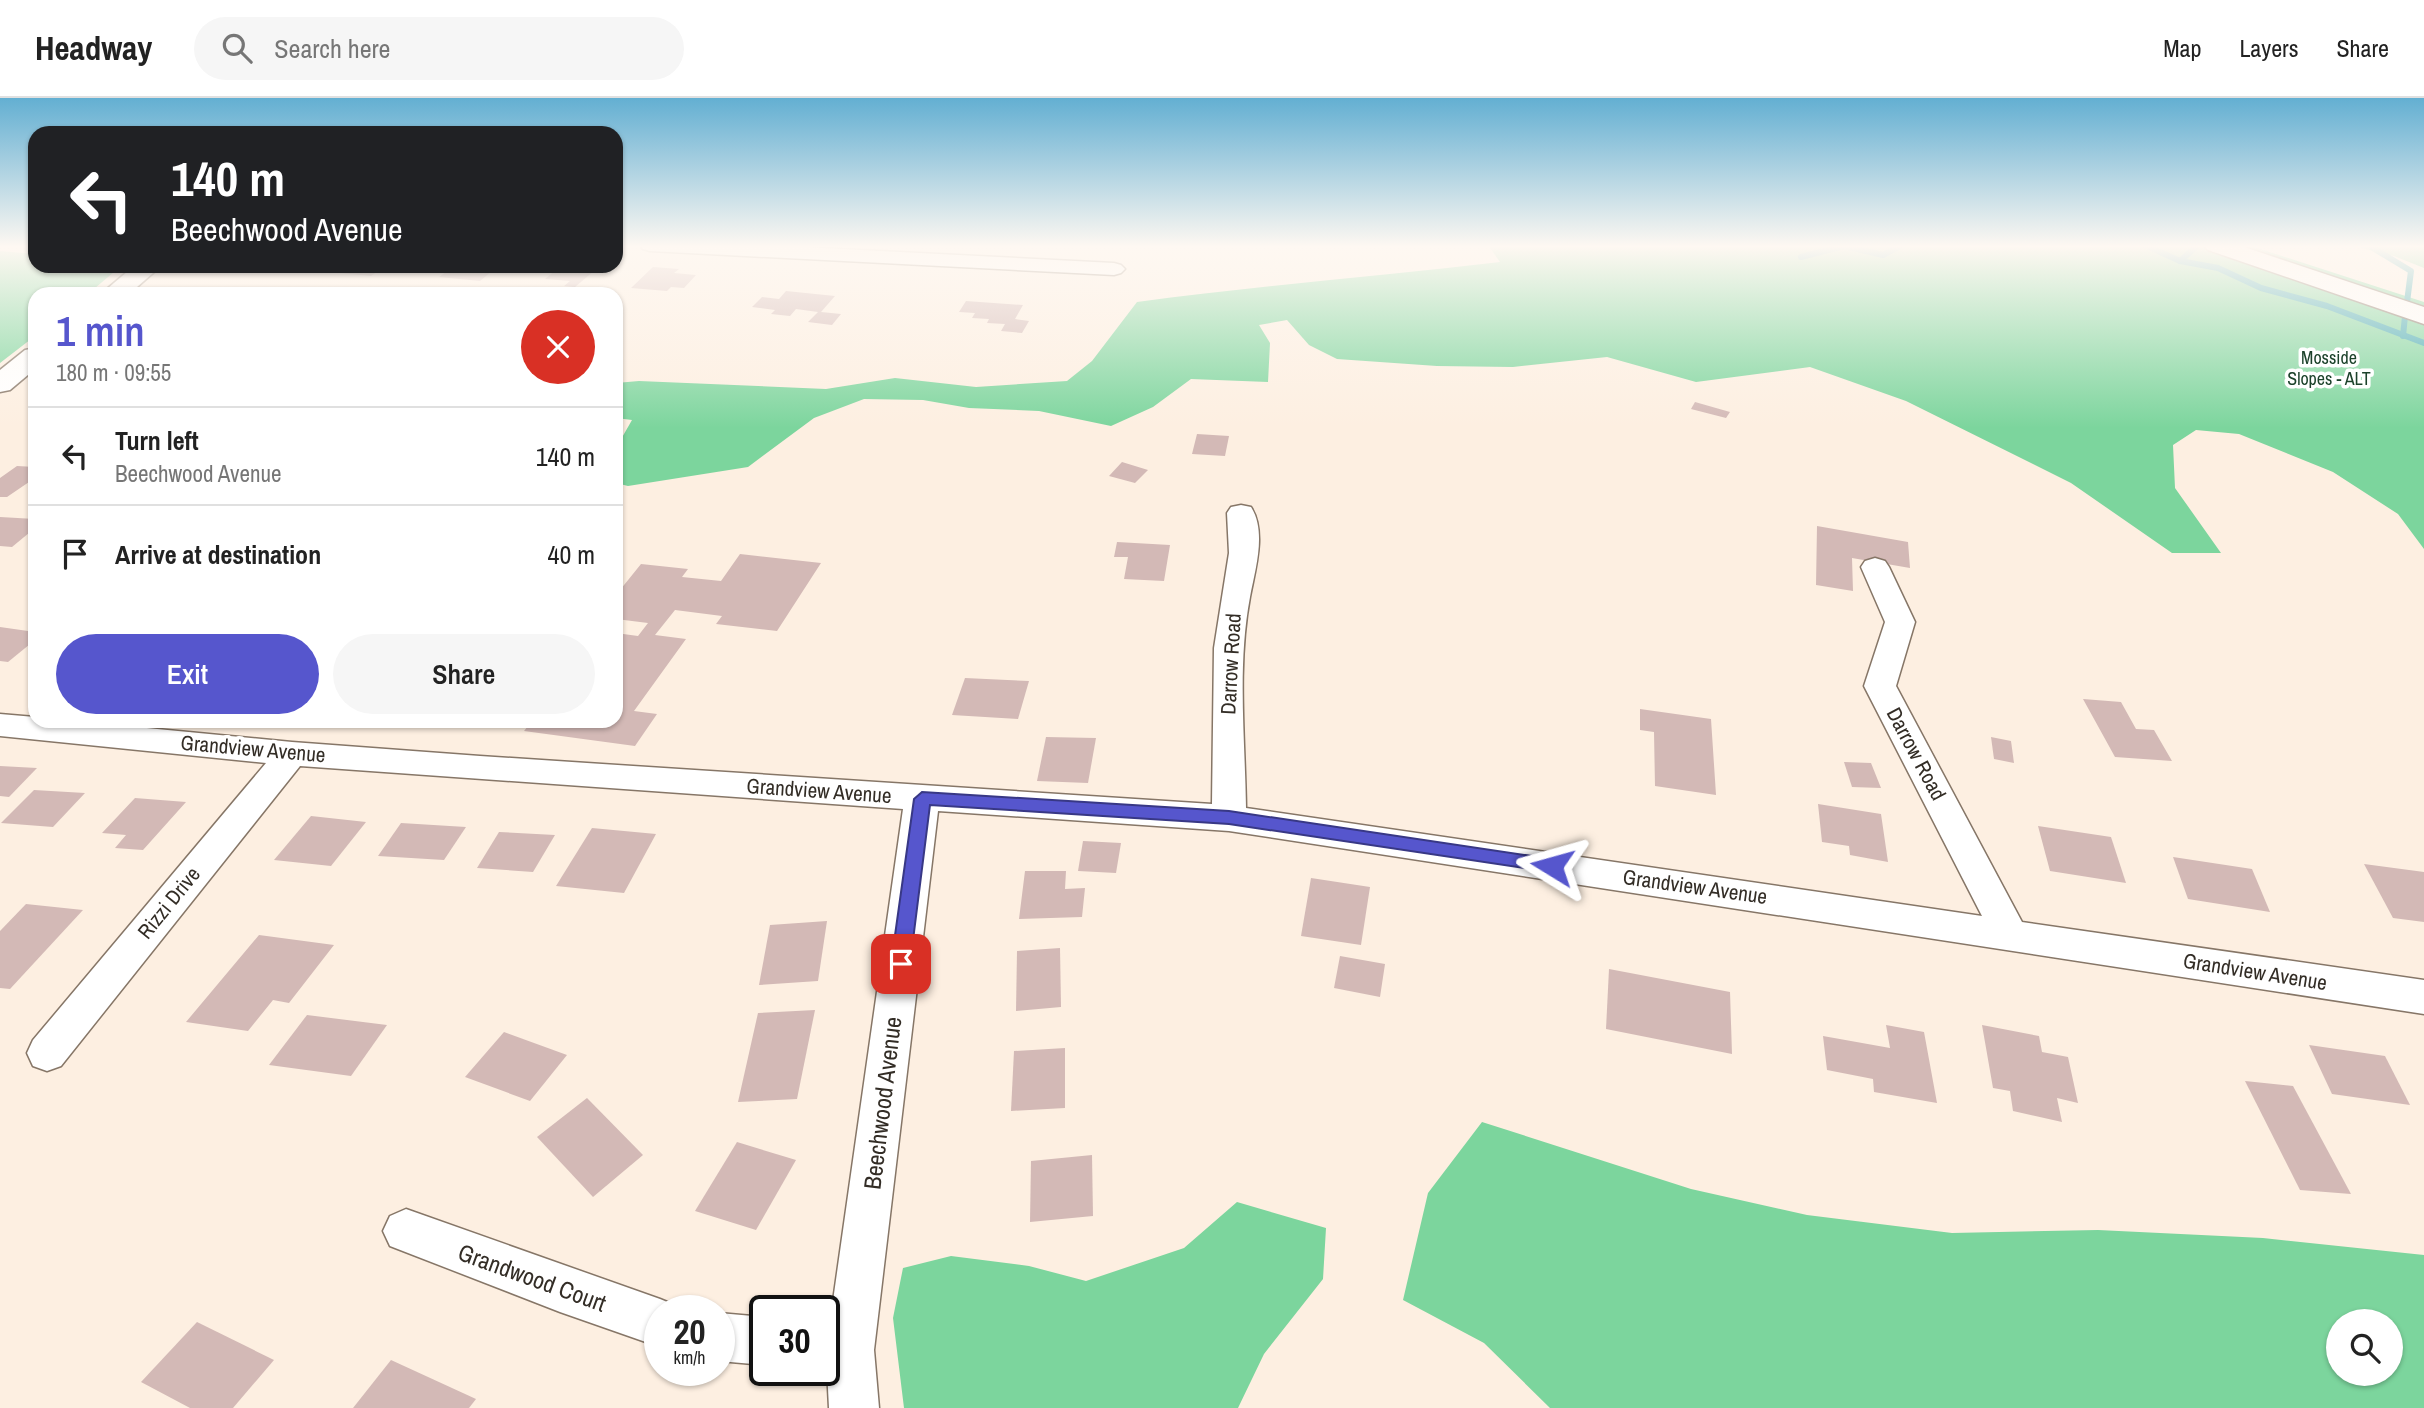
<!DOCTYPE html>
<meta charset="utf-8">
<style>
body{margin:0;font-family:"Archivo Narrow",sans-serif;background:#f6f6f6;color:#222;height:100vh;display:flex;flex-direction:column;font-size:26px;white-space:nowrap}
*{box-sizing:border-box;margin:0}
p{font-size:23px;color:#767676}
.icon{flex:none;width:38px;height:38px;fill:none;stroke:currentColor;stroke-width:2;stroke-linecap:round;stroke-linejoin:round}
.map{position:relative;flex:1;overflow:hidden}
.details{position:absolute;left:28px;top:189px;width:595px;height:441px;display:flex;flex-direction:column;background:#fff;border-radius:21px;box-shadow:0 2px 5px #0004}
.details>*{flex:none}
.hud{position:absolute;left:28px;top:28px;width:595px;height:147px;border-radius:21px;box-shadow:0 2px 5px #0004;background:#202124;color:#fff;overflow:hidden}
.tools{position:absolute;left:2326px;top:1211px;display:grid;gap:14px}
.tools a{display:grid;place-items:center;width:77px;height:77px;border-radius:50%;background:#fff;box-shadow:0 2px 5px #0004;font-size:35px}
.speed{position:absolute;left:644px;top:1197px;display:flex;gap:14px;font-size:35px;font-weight:700;text-align:center}
.speed>*{display:grid;place-content:center;width:91px;height:91px;border-radius:50%;background:#fff;box-shadow:0 2px 5px #0004;line-height:1}
.speed small{font-size:18px;font-weight:400}
.speed .limit{border:4px solid #111;border-radius:10px;background:#fff;color:#111}
.pin{position:absolute;display:grid;place-items:center;width:60px;height:60px;color:#fff;margin:-30px;border-radius:14px;box-shadow:0 4px 10px #0006}
.me{position:absolute;width:77px;margin:-38px;rotate:278deg;stroke-linejoin:round;filter:drop-shadow(0 0 5px #0008)}
.turn{display:flex;align-items:center;gap:24px;height:147px;padding:0 28px;font-size:32px}
.turn .icon{width:91px;height:91px;stroke-width:2.5}
.turn b{display:block;font-size:49px;line-height:60px}
.round{display:grid;place-items:center;flex:none;width:74px;height:74px;border-radius:37px;background:#f6f6f6}
.headline{display:flex;align-items:center;justify-content:space-between;height:119px;padding:0 28px}
h1{font-size:42px;font-weight:600;line-height:52px;color:#5656cd}
.action{display:flex;gap:14px;margin-top:auto;padding:14px 28px}
.action a{flex:1;height:80px;border-radius:42px;background:#5656cd;color:#fff;font-size:28px;font-weight:600;line-height:80px;text-align:center}
.action a+a{background:#f6f6f6;color:#222}
ul{padding:0;list-style:none}
li{display:flex;align-items:center;gap:21px;height:98px;padding:0 28px;border-top:2px solid #e0e0e0}
li div{flex:1}
li b{display:block;font-size:26px}
li em{font-style:normal}
header{display:flex;align-items:center;gap:42px;box-sizing:border-box;height:98px;padding:0 35px;background:#fff;border-bottom:2px solid #e0e0e0}
header strong{font-size:33px}
nav{display:flex;gap:38px;margin-inline-start:auto;font-size:24px}
.search{width:490px;height:63px;background:#f6f6f6;display:flex;align-items:center;gap:18px;box-sizing:border-box;padding:0 24px;border-radius:38px;color:#767676;font-size:26px}
.map>svg:first-child{display:block}
.green{fill:#7cd59d;fill-rule:evenodd}
.lines{fill:none;stroke-linecap:round;stroke-linejoin:round}
.stream{stroke:#3ba8b1;stroke-width:6}
.building{fill:#d3b9b6}
.street-casing{stroke:#867667;stroke-width:3}
.secondary-casing{stroke:#867667;stroke-width:3}
.primary-casing{stroke:#867667;stroke-width:3}
.street{fill:#fff;fill-rule:evenodd}
.secondary{fill:#fff;fill-rule:evenodd}
.primary{fill:#fff;fill-rule:evenodd}
.route{fill:#5656cd;stroke:#383885;stroke-width:2}
.labels{text-anchor:middle;stroke-width:7;stroke-linejoin:round;paint-order:stroke}
.far-park-label{font-size:18px;fill:#1c422b;stroke:#fff}
.street-label{font-size:21px;fill:#332d26;stroke:#fff}
.near-street-label{font-size:24px;fill:#332d26;stroke:#fff}
</style>
<header>
<strong>Headway</strong>
<div class="search"><svg class="icon" aria-label="search" viewBox="0 0 24 24"><circle cx="10" cy="10" r="6"/><path d="M15 15l6 6"/></svg>Search here</div>
<nav><a>Map</a><a>Layers</a><a>Share</a></nav>
</header>
<div class="map">
<svg width="2424" height="1310" viewBox="0 0 2424 1310">
<rect width="100%" height="100%" fill="#fdefe1"/>
<!-- green -->
<g class="green">
<path d="M1488 147H2248L2424 204V451L2398 416 2333 374 2239 336 2196 332 2173 347 2175 390 2221 455H2172L2071 385 1906 303 1810 269 1696 284 1607 259 1513 269 1437 268 1337 261 1309 247 1287 222 1259 227 1270 245 1268 284 1191 281 1153 309 1111 328 1039 313 969 310 923 302 864 301 814 320 748 369 628 388 616 385V350L632 322 616 320V285L639 283 826 291 895 280 976 289 1067 283 1092 263 1137 204C1258 188 1379 178 1500 164Z"/>
<path d="M2349 147H2424V170L2394 158Z"/>
<path d="M0 153 35 156V168H121L88 196H35V238L0 265Z"/>
<path d="M1482 1024 1691 1091 1807 1117 1952 1135 2098 1132 2263 1140 2424 1157V1310H1550L1484 1245 1403 1202 1428 1095ZM2390 1223V1276H2338V1223Z"/>
<path d="M1237 1104 1326 1130 1323 1181 1264 1256 1238 1310H904L893 1220 903 1170 951 1158 1029 1168 1086 1183 1184 1150Z"/>
</g>
<g class="lines">
<!-- stream -->
<g class="stream">
<path d="M2145 147 2180 163 2218 170 2261 190 2327 208 2424 245"/>
<path d="M2368 147 2411 173 2407 204"/>
<path d="M1801 159 1844 148 1883 157 1902 147"/>
<path d="M2180 163 2197 148"/>
<path d="M2403 238 2405 218"/>
</g>
</g>
<!-- building -->
<g class="building">
<path d="M315 168H385L371 178 309 172Z"/>
<path d="M454 168H498L480 183 439 179Z"/>
<path d="M561 168 595 172 575 189 564 188 570 183 545 181Z"/>
<path d="M653 169 679 171 674 175 696 177 684 190 671 189 667 193 631 190Z"/>
<path d="M195 191 221 193 217 196H189Z"/>
<path d="M786 193 835 198 821 214 841 216 832 227 808 224 818 214 796 211 790 218 771 216 775 212 752 209 762 199 779 201Z"/>
<path d="M966 203 1023 207 1015 221 1029 223 1022 235 1001 233 1005 226 987 225 989 221 972 220 975 215 959 214Z"/>
<path d="M1695 304 1730 314 1726 320 1691 311Z"/>
<path d="M1197 336 1229 338 1225 358 1192 356Z"/>
<path d="M1122 364 1148 372 1135 385 1109 378Z"/>
<path d="M17 368 35 369V384H29L7 399H0V380Z"/>
<path d="M0 419 35 421V430L12 449 0 448Z"/>
<path d="M1817 428 1908 444 1910 470 1852 460 1853 493 1816 487Z"/>
<path d="M1117 444 1170 447 1164 483 1124 481 1128 459H1114Z"/>
<path d="M740 456 821 465 777 533 716 526 722 518 675 512 655 537 686 541 634 613 657 616 635 648 524 633 532 623H616V535L638 538 648 525 616 521V497L641 466 688 471 682 479 721 483Z"/>
<path d="M0 529 35 534V542L8 564 0 563Z"/>
<path d="M965 580 1029 583 1018 621 952 617Z"/>
<path d="M2083 601 2121 604 2136 631 2154 632 2172 663 2115 659Z"/>
<path d="M1640 611 1711 621 1716 697 1655 688 1654 634 1640 632Z"/>
<path d="M1046 639 1096 640 1088 685 1037 683Z"/>
<path d="M1991 639 2011 643 2014 665 1994 661Z"/>
<path d="M1844 664 1871 665 1881 690 1852 689Z"/>
<path d="M0 668 37 670 9 699 0 698Z"/>
<path d="M34 692 85 695 53 729 1 725Z"/>
<path d="M135 700 186 704 143 752 115 750 126 737 102 735Z"/>
<path d="M1818 706 1881 716 1888 764 1850 757 1849 748 1822 744Z"/>
<path d="M311 718 366 724 331 768 274 762Z"/>
<path d="M401 725 466 729 444 762 378 758Z"/>
<path d="M2038 728 2111 739 2126 785 2050 773Z"/>
<path d="M592 730 656 736 624 795 556 788Z"/>
<path d="M499 734 555 737 533 774 477 770Z"/>
<path d="M1083 743 1121 745 1116 775 1078 773Z"/>
<path d="M2173 759 2252 771 2270 814 2188 801Z"/>
<path d="M2364 766 2424 774V824L2393 820Z"/>
<path d="M1025 773H1066L1065 791 1085 790 1082 819 1019 821Z"/>
<path d="M1311 780 1370 789 1361 847 1301 838Z"/>
<path d="M26 806 83 812 10 891 0 890V833Z"/>
<path d="M827 823 818 883 759 887 770 827Z"/>
<path d="M259 837 334 847 289 905 273 902 248 933 186 924Z"/>
<path d="M1060 850 1061 909 1016 913 1017 853Z"/>
<path d="M1340 858 1385 866 1380 899 1334 890Z"/>
<path d="M1609 871 1730 894 1732 956 1606 931Z"/>
<path d="M815 912 797 1001 738 1004 758 915Z"/>
<path d="M307 917 387 927 351 978 269 967Z"/>
<path d="M1886 927 1924 934 1937 1005 1874 994 1873 981 1827 972 1823 938 1890 950Z"/>
<path d="M1982 927 2039 938 2042 954 2068 959 2078 1005 2057 1000 2062 1024 2013 1013 2010 993 1993 990Z"/>
<path d="M504 934 567 957 530 1003 465 979Z"/>
<path d="M2309 947 2385 958 2410 1007 2332 996Z"/>
<path d="M1065 950V1010L1011 1013 1014 953Z"/>
<path d="M2245 983 2293 988 2351 1096 2300 1092Z"/>
<path d="M587 1000 643 1057 593 1099 537 1039Z"/>
<path d="M737 1044 796 1062 756 1132 695 1113Z"/>
<path d="M1092 1057 1093 1118 1030 1124 1031 1063Z"/>
<path d="M197 1224 274 1262 233 1310H190L141 1284Z"/>
<path d="M391 1262 476 1301 469 1310H353Z"/>
</g>
<g class="lines">
<defs>
<g id="street">
<path d="M640 147H764L1114 165 1121 167 1125 171 1121 175 1114 177 650 153 643 151Z"/>
<path d="M1241 407 1251 409C1267 434 1255 472 1250 499 1237 568 1245 640 1246 710L1982 818 1864 588 1885 524 1861 469 1865 463 1875 460 1885 463 1889 469 1915 524 1896 588 2022 824 2424 882V916L1229 733 938 713 874 1252 879 1310H829L826 1252 903 711 300 668 61 968 47 973 33 968 27 955 33 942 266 665 0 638V616L35 619V623H74L292 644 480 658 1212 706 1214 550 1229 455 1227 415 1231 409Z"/>
<path d="M406 1111 660 1201 677 1208 679 1213H660V1249L560 1214 390 1148 383 1133 390 1118Z"/>
<path d="M719 1215 765 1219V1267L719 1263Z"/>
</g>
<g id="secondary">
<path d="M134 168H161L129 196H101Z"/>
<path d="M35 250V271L10 292 0 294V272L25 252Z"/>
</g>
<path id="primary" d="M2204 147H2238L2424 209V226L2208 152Z"/>
</defs>
<!-- street casing -->
<use href="#street" class="street-casing"/>
<!-- secondary casing -->
<use href="#secondary" class="secondary-casing"/>
<!-- primary casing -->
<use href="#primary" class="primary-casing"/>
<!-- street -->
<use href="#street" class="street"/>
<!-- secondary -->
<use href="#secondary" class="secondary"/>
<!-- primary -->
<use href="#primary" class="primary"/>
</g>
<!-- sky -->
<linearGradient id="sky" x2="0" y2="1"><stop stop-color="#63afd2"/><stop offset="0.45" stop-color="#fef8f2"/><stop offset="1" stop-color="#fef8f2" stop-opacity="0"/></linearGradient>
<rect width="2424" height="330" fill="url(#sky)"/>
<!-- route -->
<path class="route" d="M922 694 1229 713 1552 761 1558 763 1561 768 1558 772 1552 774 1229 726 930 707 910 866 907 871 901 873 894 871 891 866 914 701Z"/>
<g class="labels">
<!-- far-park labels -->
<g class="far-park-label">
<text x="2329" y="266">Mosside<tspan x="2329" dy="21">Slopes - ALT</tspan></text>
</g>
<!-- street labels -->
<g class="street-label">
<text transform="translate(1231 566) rotate(-87)" y="7">Darrow Road</text>
<text transform="translate(253 651) rotate(5)" y="7">Grandview Avenue</text>
<text transform="translate(1916 656) rotate(62)" y="7">Darrow Road</text>
<text transform="translate(819 693) rotate(4)" y="7">Grandview Avenue</text>
<text transform="translate(1695 789) rotate(8)" y="7">Grandview Avenue</text>
<text transform="translate(169 805) rotate(-51)" y="7">Rizzi Drive</text>
<text transform="translate(2255 874) rotate(9)" y="7">Grandview Avenue</text>
</g>
<!-- near-street labels -->
<g class="near-street-label">
<text transform="translate(883 1005) rotate(-83)" y="8">Beechwood Avenue</text>
<text transform="translate(532 1180) rotate(20)" y="8">Grandwood Court</text>
</g>
</g>
</svg>
<div class="tools">
<a><svg class="icon" aria-label="search" viewBox="0 0 24 24"><circle cx="10" cy="10" r="6"/><path d="M15 15l6 6"/></svg></a>
</div>
<div class="speed"><div>20<small>km/h</small></div><div class="limit">30</div></div>
<div class="pin" style="left:901px;top:866px;background:#d93025"><svg class="icon" aria-label="arrive" viewBox="0 0 24 24"><path d="M6 21V4h12l-3 4 3 4H6"/></svg></div>
<svg class="me" style="left:1552px;top:768px" viewBox="-20 -20 40 40"><path d="M0-17L14 15 0 8-14 15z" fill="#5656cd" stroke="#fff" stroke-width="4"/></svg>
<div class="hud">
<div class="turn"><svg class="icon" aria-label="left" viewBox="0 0 24 24"><path d="M17 20v-9H6M10 6l-5 5 5 5"/></svg><div><b>140 m</b>Beechwood Avenue</div></div>
</div>
<section class="details">
<div class="headline"><div><h1>1 min</h1><p>180 m · 09:55</p></div><a class="round" style="background:#d93025;color:#fff"><svg class="icon" aria-label="close" viewBox="0 0 24 24"><path d="M6 6l12 12M18 6L6 18"/></svg></a></div>
<ul>
<li><svg class="icon" aria-label="left" viewBox="0 0 24 24"><path d="M17 20v-9H6M10 6l-5 5 5 5"/></svg><div><b>Turn left</b><p>Beechwood Avenue</p></div><em>140 m</em></li>
<li><svg class="icon" aria-label="arrive" viewBox="0 0 24 24"><path d="M6 21V4h12l-3 4 3 4H6"/></svg><div><b>Arrive at destination</b></div><em>40 m</em></li>
</ul>
<div class="action"><a>Exit</a><a>Share</a></div>
</section>
</div>
